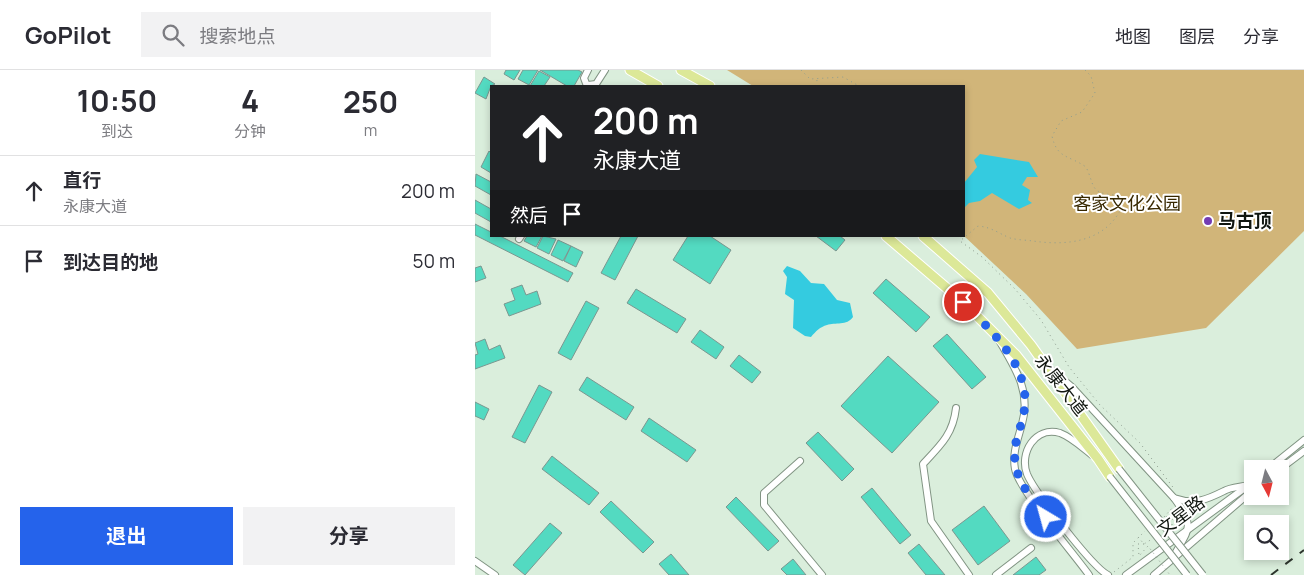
<!DOCTYPE html>
<html lang="zh">
<meta charset="utf-8">
<style>
body{margin:0;font-family:Manrope,"Noto Sans SC",sans-serif;background:#f2f2f3;color:#2b2b33;height:100vh;display:flex;flex-direction:column;font-size:19px;white-space:nowrap}
*{box-sizing:border-box;margin:0}
p{font-size:16px;color:#7c7c81}
.icon{flex:none;width:28px;height:28px;fill:none;stroke:currentColor;stroke-width:2;stroke-linecap:round;stroke-linejoin:round}
.map{position:relative;flex:1;overflow:hidden}
.drawer{display:flex;flex-direction:column;background:#fff;width:475px}
.drawer>*{flex:none}
.banner{position:absolute;left:15px;top:15px;width:475px;height:152px;border-radius:0px;box-shadow:0 2px 8px #0003;background:#202124;color:#fff;overflow:hidden}
.needle{width:32px;rotate:173deg}
.controls{position:absolute;left:769px;top:390px;display:grid;gap:10px}
.controls a{display:grid;place-items:center;width:45px;height:45px;border-radius:0px;background:#fff;box-shadow:0 2px 8px #0003;font-size:25px}
.pin{position:absolute;display:grid;place-items:center;width:42px;height:42px;color:#fff;margin:-21px;border:2px solid #fff;border-radius:50%;box-shadow:0 1px 5px #0007}
.me{position:absolute;width:55px;margin:-28px;rotate:323deg;stroke-linejoin:round;filter:drop-shadow(0 0 4px #0008)}
.turn{display:flex;align-items:center;gap:18px;height:105px;padding:0 20px;font-size:22px}
.turn .icon{width:65px;height:65px;stroke-width:2.5}
.turn b{display:block;font-size:35px;line-height:42px}
.then{display:flex;align-items:center;height:48px;padding:0 20px;background:#0003;gap:10px;font-size:19px}
.eta{display:flex;justify-content:space-evenly;align-items:center;height:85px;text-align:center}
.eta b{font-size:30px;font-weight:700;line-height:35px}
.cta{display:flex;gap:10px;margin-top:auto;padding:10px 20px}
.cta a{flex:1;height:58px;border-radius:0px;background:#2563eb;color:#fff;font-size:20px;font-weight:700;line-height:58px;text-align:center}
.cta a+a{background:#f2f2f3;color:#2b2b33}
ul{padding:0;list-style:none}
li{display:flex;align-items:center;gap:15px;height:70px;padding:0 20px;border-top:1px solid #e1e1e2}
li div{flex:1}
li b{display:block;font-size:19px}
li em{font-style:normal}
header{display:flex;align-items:center;gap:30px;box-sizing:border-box;height:70px;padding:0 25px;background:#fff;border-bottom:1px solid #e1e1e2}
header strong{font-size:24px}
nav{display:flex;gap:28px;margin-inline-start:auto;font-size:18px}
.search{width:350px;height:45px;background:#f2f2f3;display:flex;align-items:center;gap:12px;box-sizing:border-box;padding:0 18px;border-radius:0px;color:#7c7c81;font-size:19px}
main{display:flex;flex:1;min-height:0}
.map>svg:first-child{display:block}
.green{fill:#d1b579}
.water{fill:#34cbe0}
.building{fill:#53dac1;stroke:#7b9790}
.lines{fill:none;stroke-linecap:round;stroke-linejoin:round}
.minor-casing{stroke:#819483;stroke-width:8}
.major-casing{stroke:#fff;stroke-width:11}
.path{stroke:#8e9d8f;stroke-width:1;stroke-dasharray:1 4;stroke-linecap:butt}
.minor{stroke:#fff;stroke-width:6}
.major{stroke:#dce898;stroke-width:9}
.rail{stroke:#2d352d;stroke-width:2;stroke-dasharray:9 9;stroke-linecap:butt}
.minor-bridge-casing{stroke:#819483;stroke-width:8;stroke-linecap:butt}
.path-bridge{stroke:#8e9d8f;stroke-width:1;stroke-dasharray:1 4;stroke-linecap:butt}
.minor-bridge{stroke:#fff;stroke-width:6}
.route{stroke:#2563eb;stroke-width:9;stroke-dasharray:0 16.2}
.poi-dot{fill:#733cb3;stroke:#fff;stroke-width:2}
.labels{text-anchor:middle;stroke-width:4;stroke-linejoin:round;paint-order:stroke}
.park-label{font-size:18px;fill:#382800;stroke:#fff}
.poi-label{font-size:18px;font-weight:bold;fill:#101610;stroke:#fff;text-anchor:start}
.street-label{font-size:18px;fill:#101610;stroke:#fff}
</style>
<header>
<strong>GoPilot</strong>
<div class="search"><svg class="icon" aria-label="search" viewBox="0 0 24 24"><circle cx="10" cy="10" r="6"/><path d="M15 15l6 6"/></svg>搜索地点</div>
<nav><a>地图</a><a>图层</a><a>分享</a></nav>
</header>
<main>
<section class="drawer">
<div class="eta">
<div><b>10:50</b><p>到达</p></div>
<div><b>4</b><p>分钟</p></div>
<div><b>250</b><p>m</p></div>
</div>
<ul>
<li><svg class="icon" aria-label="ahead" viewBox="0 0 24 24"><path d="M12 20V5M6 11l6-6 6 6"/></svg><div><b>直行</b><p>永康大道</p></div><em>200 m</em></li>
<li><svg class="icon" aria-label="arrive" viewBox="0 0 24 24"><path d="M6 21V4h12l-3 4 3 4H6"/></svg><div><b>到达目的地</b></div><em>50 m</em></li>
</ul>
<div class="cta"><a>退出</a><a>分享</a></div>
</section>
<div class="map">
<svg width="829" height="505" viewBox="0 0 829 505">
<rect width="100%" height="100%" fill="#daeedc"/>
<!-- green -->
<path class="green" d="M252 0H829V161L731 258 602 279 551 224 489 166V16H278Z"/>
<!-- water -->
<g class="water">
<path d="M505 84 554 92 563 107H552L547 115 555 120 553 130 557 133 544 139 517 123 505 131 494 133 489 138V113L502 97 499 90Z"/>
<path d="M312 196 325 201 336 213 349 214 362 230 375 233 378 247C372 256 360 252 352 255 345 257 341 261 336 267L330 266 318 258 319 230 310 224 312 207 308 201Z"/>
</g>
<!-- building -->
<g class="building">
<path d="M31 0H45L39 10 29 4Z"/>
<path d="M48 0H63L54 15 43 9Z"/>
<path d="M65 0H103L107 2 99 16H92Z"/>
<path d="M64 1 75 7 69 16H55Z"/>
<path d="M9 7 20 14 16 16 11 29 0 23Z"/>
<path d="M14 81 16 83V103L6 97Z"/>
<path d="M1 104 16 112V125L0 116Z"/>
<path d="M0 130 16 139V152L0 143Z"/>
<path d="M0 154 16 162V166H25L98 203 93 212 0 165Z"/>
<path d="M52 166H67L61 177 49 171Z"/>
<path d="M68 166 81 169 74 184 62 178Z"/>
<path d="M146 166H163L140 210 126 203Z"/>
<path d="M213 166H235L256 180 235 214 198 190Z"/>
<path d="M341 166H365L370 170 361 181Z"/>
<path d="M83 170 96 176 88 191 76 185Z"/>
<path d="M96 176 108 182 101 197 89 191Z"/>
<path d="M6 196 11 208 0 212V198Z"/>
<path d="M411 209 455 247 441 262 398 223Z"/>
<path d="M47 215 51 225 62 221 66 234 34 246 29 234 40 230 36 219Z"/>
<path d="M161 219 211 249 202 263 152 233Z"/>
<path d="M111 231 124 238 96 290 83 283Z"/>
<path d="M225 260 249 277 241 289 216 272Z"/>
<path d="M472 264 511 307 497 319 458 276Z"/>
<path d="M10 269 14 280 25 275 30 288 0 299V285L3 284 0 273Z"/>
<path d="M264 285 286 302 277 313 255 296Z"/>
<path d="M413 286 464 332 417 383 366 336Z"/>
<path d="M112 307 159 337 151 350 104 320Z"/>
<path d="M64 315 77 322 50 373 37 367Z"/>
<path d="M0 332 14 339 9 350 0 346Z"/>
<path d="M174 348 221 380 212 392 166 361Z"/>
<path d="M343 362 379 399 367 411 331 373Z"/>
<path d="M77 386 124 423 114 435 67 399Z"/>
<path d="M397 418 436 465 425 474 386 427Z"/>
<path d="M261 427 304 471 293 481 251 437Z"/>
<path d="M136 431 179 472 168 483 125 442Z"/>
<path d="M509 436 535 471 503 495 477 460Z"/>
<path d="M75 453 87 463 50 505 38 495Z"/>
<path d="M444 474 470 505H451L433 483Z"/>
<path d="M196 484 214 505H194L184 494Z"/>
<path d="M561 487 571 500 564 505H538Z"/>
<path d="M318 489 331 505H312L306 499Z"/>
</g>
<g class="lines">
<defs>
<g id="minor">
<path d="M113 15 121 14 130 0"/>
<path d="M112 16 109 8 113 0"/>
<path d="M44 169 46 166"/>
<path d="M525 272C541 299 556 322 547 354 543 369 537 383 540 399 544 420 599 484 614 505"/>
<path d="M578 301 597 317 699 428C720 435 731 430 749 421 756 417 766 417 773 415"/>
<path d="M481 338C478 364 466 375 448 394L456 451 494 505"/>
<path d="M617 385C608 378 596 367 585 363 560 356 544 383 552 404 559 421 617 497 633 505"/>
<path d="M325 391 289 423V435L347 505"/>
<path d="M793 399 829 370"/>
<path d="M805 399 829 381"/>
<path d="M697 489C714 458 721 458 699 428"/>
<path d="M0 491 20 505"/>
<path d="M521 505 556 478"/>
<path d="M651 505 778 412"/>
<path d="M679 505 778 420"/>
</g>
<g id="major">
<path d="M155 0 183 16"/>
<path d="M206 0 235 16"/>
<path d="M411 166 488 232 541 285 623 389 635 407"/>
<path d="M448 166 513 223 556 275 644 399"/>
</g>
</defs>
<!-- minor casing -->
<use href="#minor" class="minor-casing"/>
<!-- major casing -->
<use href="#major" class="major-casing"/>
<!-- path -->
<g class="path">
<path d="M326 0 335 9 368 7 384 16"/>
<path d="M610 0 616 6 620 23 607 42 586 51 577 66C582 89 594 85 611 97 620 115 614 123 639 125L646 139C629 172 592 176 558 171 551 170 542 170 535 168 523 163 516 157 503 156L485 171 507 187 540 219 566 250 594 297 625 335 665 373 700 420"/>
<path d="M341 16 342 10"/>
<path d="M691 446 696 453"/>
<path d="M689 447 698 437"/>
<path d="M663 467 669 474 677 469"/>
<path d="M639 502 658 487V473L670 461"/>
</g>
<!-- minor -->
<use href="#minor" class="minor"/>
<!-- major -->
<use href="#major" class="major"/>
<!-- rail -->
<path class="rail" d="M796 505 829 480"/>
<defs>
<g id="minor-bridge">
<path d="M644 399 728 505"/>
<path d="M635 407 712 505"/>
</g>
</defs>
<!-- minor-bridge casing -->
<use href="#minor-bridge" class="minor-bridge-casing"/>
<!-- path-bridge -->
<g class="path-bridge">
<path d="M697 455V445L705 451 699 457"/>
<path d="M669 474H663L664 486 673 476 695 505"/>
</g>
<!-- minor-bridge -->
<use href="#minor-bridge" class="minor-bridge"/>
</g>
<g class="lines">
<!-- route -->
<path class="route" d="M488 232C511 256 543 284 549 319 552 335 548 349 543 364 532 402 550 419 571 447"/>
</g>
<!-- markers -->
<circle class="poi-dot" cx="733" cy="151" r="5"/>
<g class="labels">
<!-- park labels -->
<g class="park-label">
<text x="652" y="140">客家文化公园</text>
</g>
<!-- poi labels -->
<g class="poi-label">
<text x="743" y="157">马古顶</text>
</g>
<!-- street labels -->
<g class="street-label">
<text transform="translate(586 315) rotate(52)" y="6">永康大道</text>
<text transform="translate(706 446) rotate(-37)" y="6">文星路</text>
</g>
</g>
</svg>
<div class="controls">
<a><svg class="needle" viewBox="-14 -14 28 28"><path d="M0-13l5 13h-10z" fill="#e53935"/><path d="M0 13l5-13h-10z" fill="#7c7c81"/></svg></a>
<a><svg class="icon" aria-label="search" viewBox="0 0 24 24"><circle cx="10" cy="10" r="6"/><path d="M15 15l6 6"/></svg></a>
</div>
<div class="pin" style="left:488px;top:232px;background:#d93025"><svg class="icon" aria-label="arrive" viewBox="0 0 24 24"><path d="M6 21V4h12l-3 4 3 4H6"/></svg></div>
<svg class="me" style="left:571px;top:447px" viewBox="-20 -20 40 40"><circle r="17" fill="#2563eb" stroke="#fff" stroke-width="3"/><path d="M0-11L8 9 0 5-8 9z" fill="#fff"/></svg>
<div class="banner">
<div class="turn"><svg class="icon" aria-label="ahead" viewBox="0 0 24 24"><path d="M12 20V5M6 11l6-6 6 6"/></svg><div><b>200 m</b>永康大道</div></div>
<div class="then">然后<svg class="icon" aria-label="arrive" viewBox="0 0 24 24"><path d="M6 21V4h12l-3 4 3 4H6"/></svg></div>
</div>
</div>
</main>
